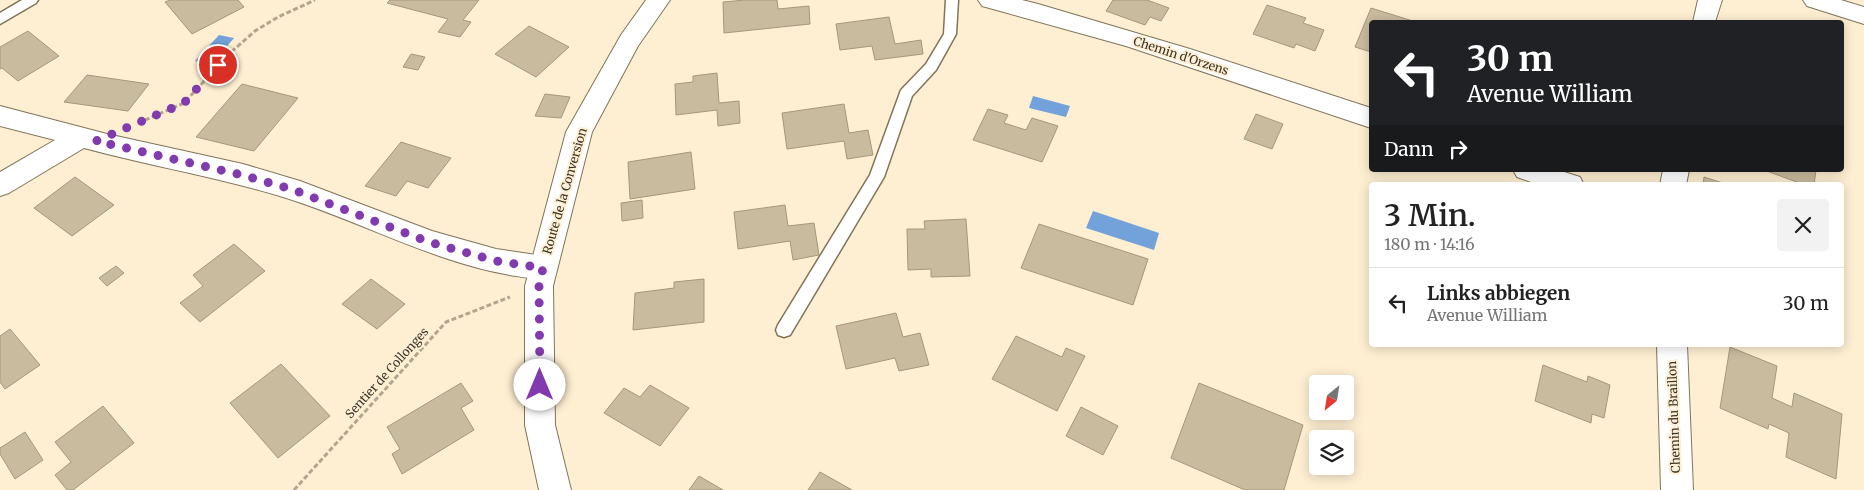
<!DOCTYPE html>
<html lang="de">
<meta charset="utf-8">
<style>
body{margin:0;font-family:Merriweather,serif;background:#f2f2f2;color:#222;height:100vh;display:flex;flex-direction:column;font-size:19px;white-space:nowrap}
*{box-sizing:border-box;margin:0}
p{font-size:16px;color:#767676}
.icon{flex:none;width:28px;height:28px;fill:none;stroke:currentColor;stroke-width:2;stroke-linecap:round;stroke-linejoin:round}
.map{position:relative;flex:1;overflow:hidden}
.panel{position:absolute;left:1369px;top:182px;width:475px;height:165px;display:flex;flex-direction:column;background:#fff;border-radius:5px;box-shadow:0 2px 12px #0003}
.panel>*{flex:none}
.hud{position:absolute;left:1369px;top:20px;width:475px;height:152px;border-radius:5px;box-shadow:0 2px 12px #0003;background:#202124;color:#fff;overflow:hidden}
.needle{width:32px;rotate:210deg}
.tools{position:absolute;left:1309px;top:375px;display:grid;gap:10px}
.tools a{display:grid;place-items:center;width:45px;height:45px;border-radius:5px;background:#fff;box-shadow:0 2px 12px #0003;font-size:25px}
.pin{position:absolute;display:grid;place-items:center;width:42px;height:42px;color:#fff;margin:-21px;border:2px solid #fff;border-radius:50%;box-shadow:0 1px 5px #0007}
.me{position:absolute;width:55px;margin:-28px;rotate:0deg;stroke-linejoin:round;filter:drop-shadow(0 0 4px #0008)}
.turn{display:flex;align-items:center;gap:18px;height:105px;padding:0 15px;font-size:22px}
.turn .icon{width:65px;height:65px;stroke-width:2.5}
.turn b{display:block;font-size:35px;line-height:42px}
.then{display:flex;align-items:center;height:48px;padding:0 15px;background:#0003;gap:10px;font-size:19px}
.round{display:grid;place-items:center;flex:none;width:52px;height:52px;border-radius:5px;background:#f2f2f2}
.summary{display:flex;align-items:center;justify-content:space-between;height:85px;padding:0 15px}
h1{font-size:30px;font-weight:600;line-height:38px}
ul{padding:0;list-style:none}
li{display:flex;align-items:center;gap:15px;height:70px;padding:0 15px;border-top:1px solid #e0e0e0}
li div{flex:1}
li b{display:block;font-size:19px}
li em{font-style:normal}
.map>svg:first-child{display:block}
.water{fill:#73a2da}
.building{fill:#c9bb9e;stroke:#a5977c}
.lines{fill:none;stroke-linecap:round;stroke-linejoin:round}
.service-casing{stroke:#817459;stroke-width:3}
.minor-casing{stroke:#817459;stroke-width:2}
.secondary-casing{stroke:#817459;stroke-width:2}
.path{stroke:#b2a690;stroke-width:3;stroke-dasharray:5 2.5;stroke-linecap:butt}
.service{fill:#fff;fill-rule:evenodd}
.minor{fill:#fff;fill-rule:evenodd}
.secondary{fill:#fff;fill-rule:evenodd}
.route{stroke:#813bae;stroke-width:9;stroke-dasharray:0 16.2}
.labels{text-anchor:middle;stroke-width:4;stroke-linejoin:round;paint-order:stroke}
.street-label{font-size:12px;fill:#393328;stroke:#feefd2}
</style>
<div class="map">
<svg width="1864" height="490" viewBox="0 0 1864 490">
<rect width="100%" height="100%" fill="#feefd2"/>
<!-- water -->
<g class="water">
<path d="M219 35 234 38 211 65 195 61Z"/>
<path d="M1033 96 1070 106 1066 117 1029 108Z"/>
<path d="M1093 211 1159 233 1154 250 1086 228Z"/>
</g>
<!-- building -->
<g class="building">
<path d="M170 0H238L244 7 192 34 165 2Z"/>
<path d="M390 0H479L463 20 471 22 460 37 438 32 448 19 387 3Z"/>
<path d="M745 0H777L778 9 809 6 810 24 724 33 723 2Z"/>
<path d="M1113 0H1147L1169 8 1161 21 1150 17 1145 25 1106 11Z"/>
<path d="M1267 5 1306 18 1303 23 1324 30 1315 51 1296 44 1294 48 1253 34Z"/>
<path d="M1371 8 1416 22H1371V52L1355 47Z"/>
<path d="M889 17 895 44 921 40 923 54 875 60 872 46 840 50 836 24Z"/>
<path d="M529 26 569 47 536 77 495 54Z"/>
<path d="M28 31 59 56 18 81 2 68 0 69V47Z"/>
<path d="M411 54 425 57 418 70 403 67Z"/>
<path d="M717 73 719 103 739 101 740 123 718 126 717 110 676 115 675 84 693 82V76Z"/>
<path d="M87 75 149 84 128 111 64 102Z"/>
<path d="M242 84 298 98 254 151 196 137Z"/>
<path d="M545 94 570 97 561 118 535 116Z"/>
<path d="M844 104 849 133 868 130 873 155 847 159 844 141 787 149 782 113Z"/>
<path d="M988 109 1008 115 1004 123 1026 130 1032 118 1058 126 1042 162 973 140Z"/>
<path d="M1256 114 1283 124 1272 149 1244 139Z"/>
<path d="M401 142 451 158 428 188 407 181 396 196 365 186Z"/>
<path d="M691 152 695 189 630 199 628 162Z"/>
<path d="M1764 170H1816L1814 185H1805Z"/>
<path d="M75 177 114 205 72 236 34 208Z"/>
<path d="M1704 177 1729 185H1703Z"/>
<path d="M642 200 643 218 622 221 621 203Z"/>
<path d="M785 205 788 226 814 223 819 255 793 260 790 241 738 249 734 212Z"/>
<path d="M966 219 970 276 931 277V269L908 270 907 229H925L924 221Z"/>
<path d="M1039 224 1148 259 1133 305 1021 268Z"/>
<path d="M234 244 265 271 200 322 180 303 203 286 193 275Z"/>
<path d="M116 266 124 273 107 286 99 278Z"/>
<path d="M371 279 405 304 377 329 342 304Z"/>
<path d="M704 279V322L633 330 635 293 674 288V282Z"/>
<path d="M896 313 903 337 920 333 929 365 899 371 895 358 846 369 836 326Z"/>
<path d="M10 329 40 365 5 389 0 382V336Z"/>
<path d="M1016 336 1062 357 1066 348 1085 356 1057 411 992 379Z"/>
<path d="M1730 347 1777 366 1772 398 1792 407 1794 393 1842 414 1836 479 1786 457 1789 433 1769 424 1768 429 1720 408Z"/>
<path d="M281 364 330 416 278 458 230 403Z"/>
<path d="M1543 365 1587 382 1588 376 1610 385 1604 418 1592 414 1591 423 1535 401Z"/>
<path d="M461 383 473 401 461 408 474 430 402 474 392 454 400 449 387 427Z"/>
<path d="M1199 383 1303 425 1284 490H1245L1171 458Z"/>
<path d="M650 385 689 408 660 446 604 413 624 388 640 397Z"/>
<path d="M103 406 134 443 73 490H67L55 475 71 462 55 442Z"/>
<path d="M1081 407 1118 426 1103 455 1066 436Z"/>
<path d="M25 432 43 460 15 479 0 454V448Z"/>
<path d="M820 472 852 490H808Z"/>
<path d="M699 476 723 490H689Z"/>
</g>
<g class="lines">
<defs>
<g id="service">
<path d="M22 0H38L36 3 0 24V13Z"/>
<path d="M946 0H958L956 34 936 70 912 96 884 177 790 335 784 337 778 335 776 330 778 325 870 175 901 90 926 64 944 34Z"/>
</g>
<g id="minor">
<path d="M978 0H1022L1038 4 1190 49 1371 108V128L1126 46 982 6Z"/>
<path d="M1698 0H1722L1715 22H1693Z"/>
<path d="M1803 0H1841L1864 7V24L1807 6Z"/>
<path d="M0 106 107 134 243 164 300 181 432 231 496 249 543 256 553 260 557 268 553 276C540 281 529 278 516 276 434 263 361 221 283 197 218 177 150 166 84 148L9 193 0 196V172L55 140 0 126Z"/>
<path d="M1513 170H1558L1580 177 1584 185H1539L1517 177Z"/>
<path d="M1663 170H1689L1686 185H1660Z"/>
<path d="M1657 345H1687L1693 490H1661Z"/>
</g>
<path id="secondary" d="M646 0H670L638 46 592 132 553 286 555 425 571 490H539L525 425V286L566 132 621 35Z"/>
</defs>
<!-- service casing -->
<use href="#service" class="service-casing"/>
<!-- minor casing -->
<use href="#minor" class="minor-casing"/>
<!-- secondary casing -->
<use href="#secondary" class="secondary-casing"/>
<!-- path -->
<g class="path">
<path d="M138 123 184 103 230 53 255 31 278 17 315 0"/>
<path d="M294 490 446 322 510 297"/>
</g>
<!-- service -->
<use href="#service" class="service"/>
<!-- minor -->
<use href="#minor" class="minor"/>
<!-- secondary -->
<use href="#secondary" class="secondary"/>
</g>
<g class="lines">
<!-- route -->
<path class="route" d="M218 65 184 103 96 141 242 175 291 189 429 242 496 261 543 268 539 286 540 385"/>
</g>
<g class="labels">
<!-- street labels -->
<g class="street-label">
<text transform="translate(1181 56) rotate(18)" y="4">Chemin d'Orzens</text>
<text transform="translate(565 191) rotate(-74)" y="4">Route de la Conversion</text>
<text transform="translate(387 373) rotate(-48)" y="4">Sentier de Collonges</text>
<text transform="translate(1674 417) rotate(-92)" y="4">Chemin du Braillon</text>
</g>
</g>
</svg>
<div class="tools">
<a><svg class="needle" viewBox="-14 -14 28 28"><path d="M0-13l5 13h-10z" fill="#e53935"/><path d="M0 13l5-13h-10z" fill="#767676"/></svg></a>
<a><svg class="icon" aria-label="layers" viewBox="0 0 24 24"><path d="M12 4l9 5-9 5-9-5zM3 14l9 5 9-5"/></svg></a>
</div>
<div class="pin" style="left:218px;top:65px;background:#d93025"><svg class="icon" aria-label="arrive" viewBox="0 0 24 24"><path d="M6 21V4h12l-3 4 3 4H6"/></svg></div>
<svg class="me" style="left:540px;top:385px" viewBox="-20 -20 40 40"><circle r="19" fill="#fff"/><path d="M0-13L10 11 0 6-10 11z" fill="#813bae"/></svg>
<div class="hud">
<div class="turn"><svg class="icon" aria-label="left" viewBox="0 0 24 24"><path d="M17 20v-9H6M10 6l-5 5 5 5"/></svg><div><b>30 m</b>Avenue William</div></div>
<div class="then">Dann<svg class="icon" aria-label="right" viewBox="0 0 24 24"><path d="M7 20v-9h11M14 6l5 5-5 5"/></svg></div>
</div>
<section class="panel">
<div class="summary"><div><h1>3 Min.</h1><p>180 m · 14:16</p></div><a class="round"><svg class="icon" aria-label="close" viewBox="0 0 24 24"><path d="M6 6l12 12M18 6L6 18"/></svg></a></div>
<ul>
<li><svg class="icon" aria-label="left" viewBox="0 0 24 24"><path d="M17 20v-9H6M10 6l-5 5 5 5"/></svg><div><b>Links abbiegen</b><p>Avenue William</p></div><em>30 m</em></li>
</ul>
</section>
</div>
